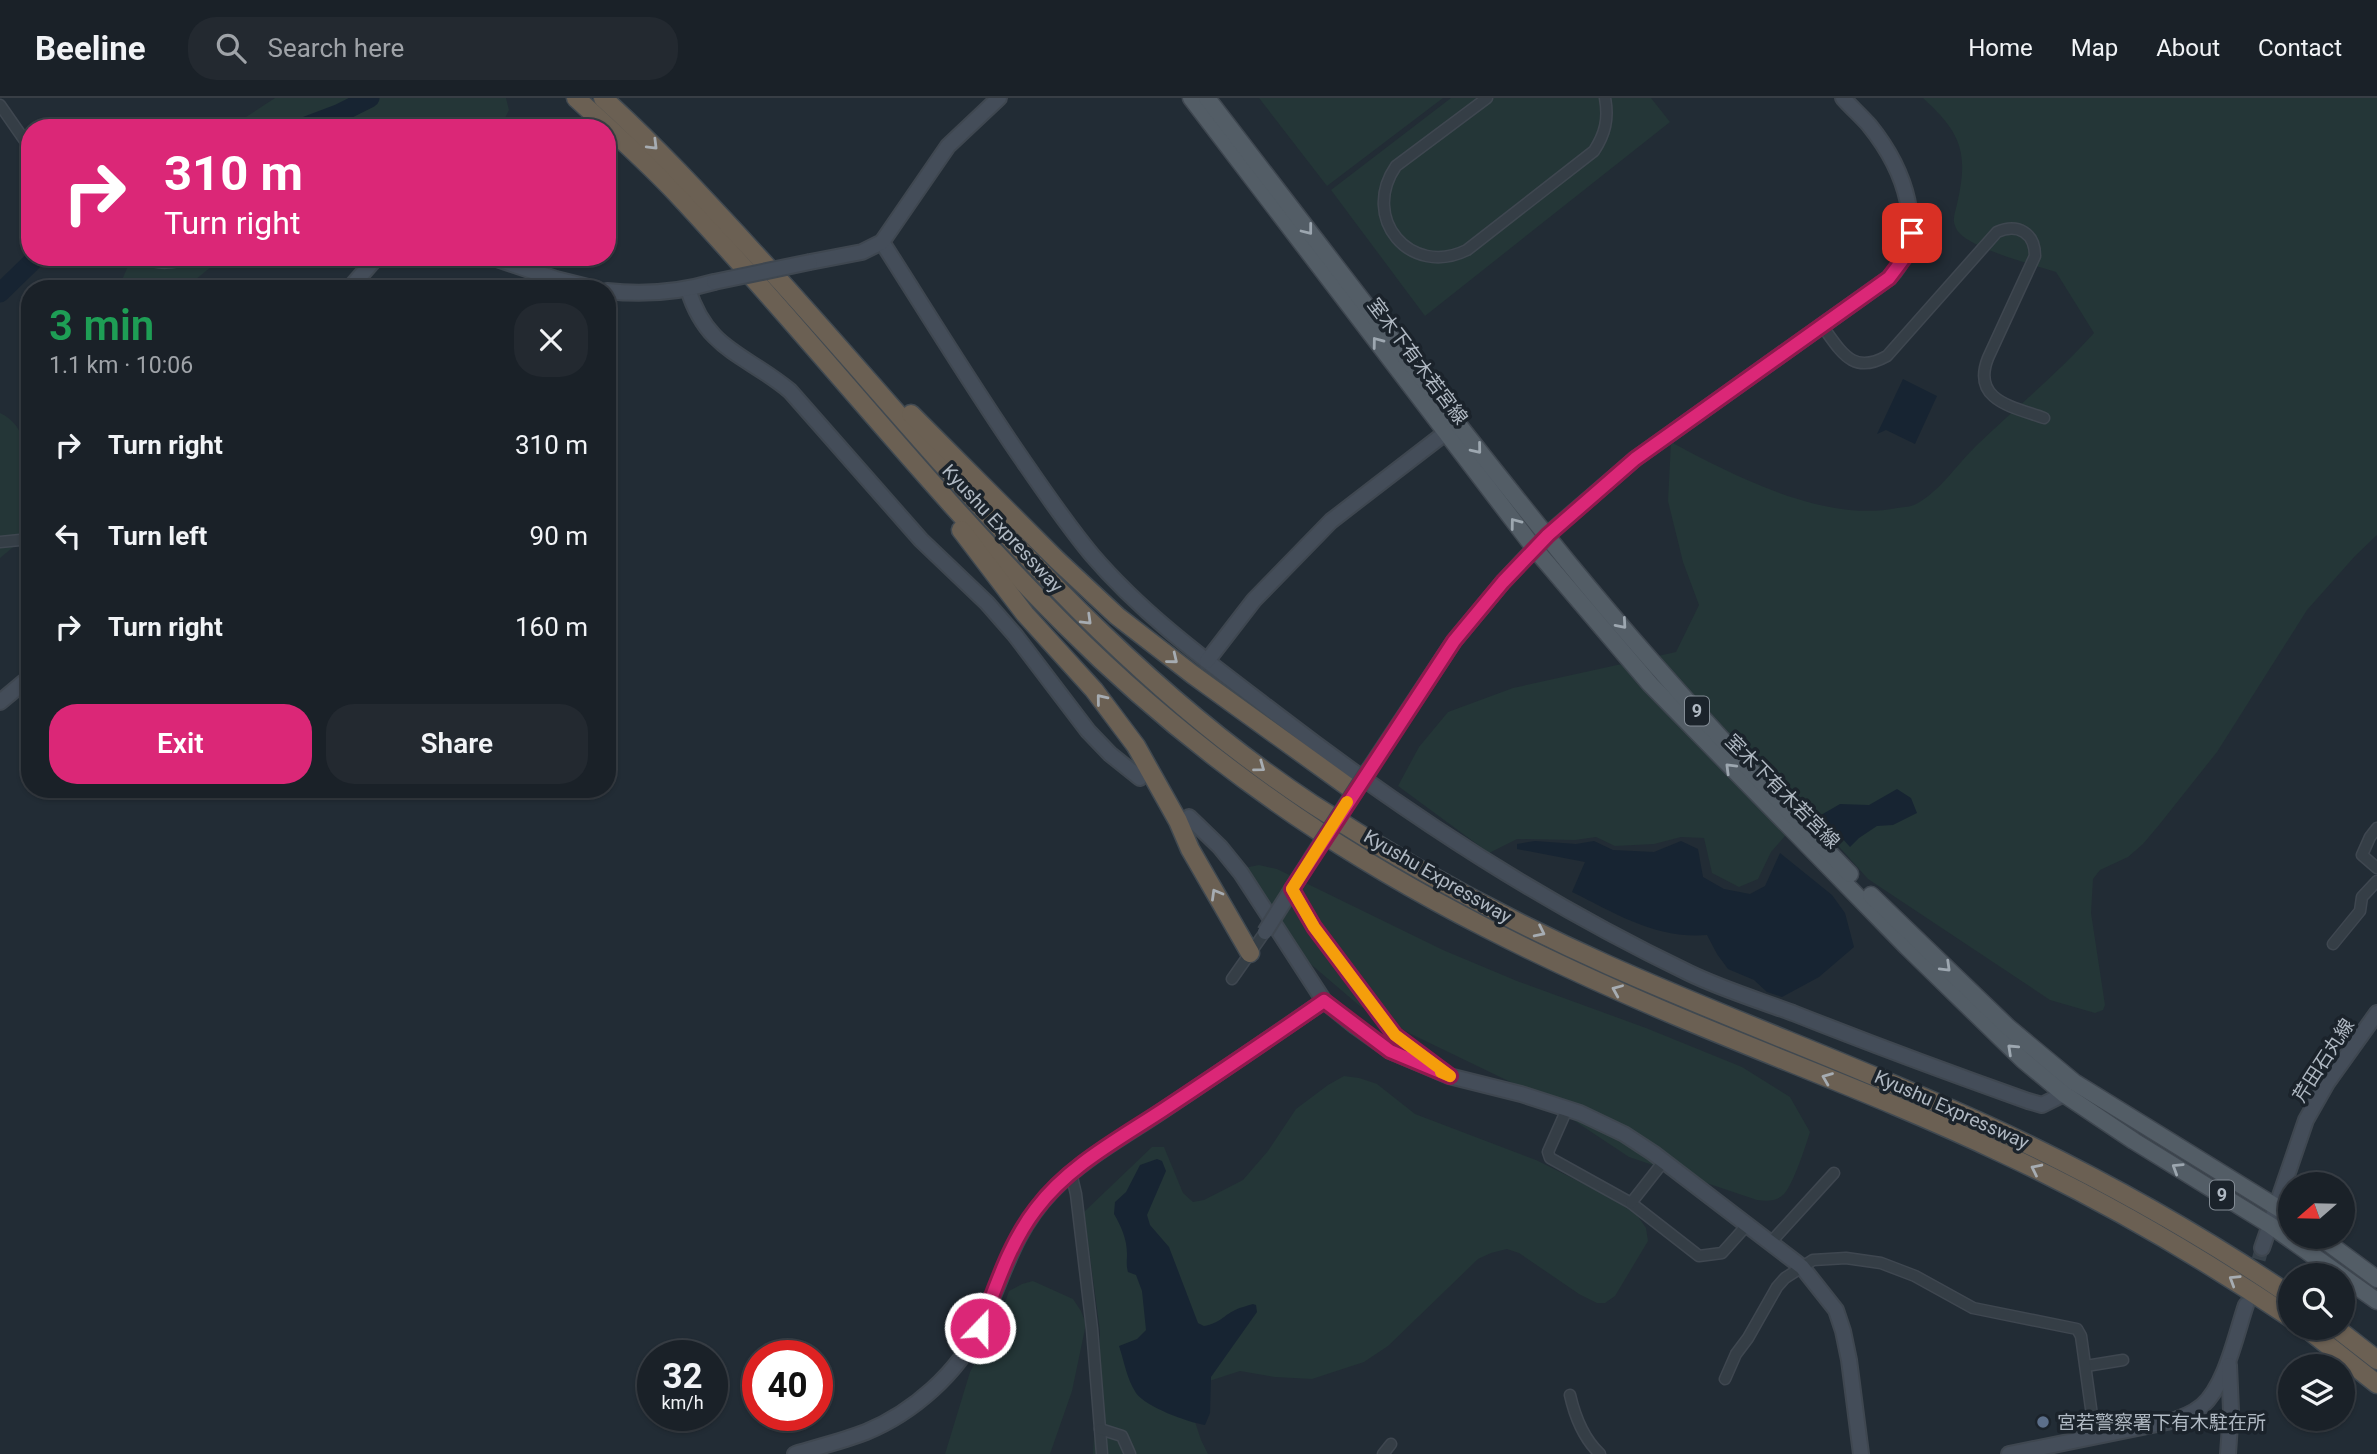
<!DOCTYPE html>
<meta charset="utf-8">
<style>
body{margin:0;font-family:Roboto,"Noto Sans JP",sans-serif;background:#232930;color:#f1f3f6;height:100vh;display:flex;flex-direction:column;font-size:26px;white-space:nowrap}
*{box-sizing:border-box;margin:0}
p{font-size:23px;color:#9fa3a8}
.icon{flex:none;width:38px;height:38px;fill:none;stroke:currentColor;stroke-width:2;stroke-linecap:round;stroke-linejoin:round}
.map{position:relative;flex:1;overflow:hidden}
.drawer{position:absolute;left:21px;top:182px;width:595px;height:518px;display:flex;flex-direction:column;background:#1a2128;border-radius:28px;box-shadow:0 2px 5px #0004,0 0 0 2px #383e45}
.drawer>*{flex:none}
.top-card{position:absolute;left:21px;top:21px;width:595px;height:147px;border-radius:28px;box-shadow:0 2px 5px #0004,0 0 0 2px #383e45;background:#db2777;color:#fff;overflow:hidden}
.needle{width:46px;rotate:250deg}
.fabs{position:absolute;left:2278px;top:1074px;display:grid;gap:14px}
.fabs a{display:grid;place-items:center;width:77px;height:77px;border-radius:50%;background:#1a2128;box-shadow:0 2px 5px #0004,0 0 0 2px #383e45;font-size:35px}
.speed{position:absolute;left:637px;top:1242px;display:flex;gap:14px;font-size:35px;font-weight:700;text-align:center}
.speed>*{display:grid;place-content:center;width:91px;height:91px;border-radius:50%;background:#1a2128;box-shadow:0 2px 5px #0004,0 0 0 2px #383e45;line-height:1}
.speed small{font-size:18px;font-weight:400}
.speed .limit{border:10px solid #d22;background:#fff;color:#111}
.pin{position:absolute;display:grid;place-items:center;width:60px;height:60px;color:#fff;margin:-30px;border-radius:14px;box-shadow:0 4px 10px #0006}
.me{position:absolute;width:77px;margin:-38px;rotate:22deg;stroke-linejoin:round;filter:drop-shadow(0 0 5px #0008)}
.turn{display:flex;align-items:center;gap:24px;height:147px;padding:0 28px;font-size:32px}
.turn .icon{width:91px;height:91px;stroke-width:2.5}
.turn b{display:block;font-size:49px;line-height:60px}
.round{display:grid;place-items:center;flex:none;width:74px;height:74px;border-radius:28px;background:#232930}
.head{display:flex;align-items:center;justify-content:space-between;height:119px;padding:0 28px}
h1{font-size:42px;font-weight:600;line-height:52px;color:#1e9e55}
.action{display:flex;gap:14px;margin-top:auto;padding:14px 28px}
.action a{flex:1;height:80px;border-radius:28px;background:#db2777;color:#fff;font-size:28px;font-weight:600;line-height:80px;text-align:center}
.action a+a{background:#232930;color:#f1f3f6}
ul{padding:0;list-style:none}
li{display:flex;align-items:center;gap:21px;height:91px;padding:0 28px}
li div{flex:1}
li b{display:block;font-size:26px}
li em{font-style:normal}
header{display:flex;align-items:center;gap:42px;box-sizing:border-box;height:98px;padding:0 35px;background:#1a2128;border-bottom:2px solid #383e45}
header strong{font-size:33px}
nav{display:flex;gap:38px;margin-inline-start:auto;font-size:24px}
.search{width:490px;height:63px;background:#232930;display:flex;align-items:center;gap:18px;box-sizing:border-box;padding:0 24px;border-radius:28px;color:#9fa3a8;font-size:26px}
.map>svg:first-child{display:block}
.green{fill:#243637}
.water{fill:#172432}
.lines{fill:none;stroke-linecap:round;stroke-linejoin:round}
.river{stroke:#172432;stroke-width:19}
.secondary-tunnel{stroke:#37414a;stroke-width:14;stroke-dasharray:14 7;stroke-linecap:butt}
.street-casing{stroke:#3f4750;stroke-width:13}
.secondary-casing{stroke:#3f4750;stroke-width:18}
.primary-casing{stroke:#3f4750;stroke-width:19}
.highway-casing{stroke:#404951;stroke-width:21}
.street{stroke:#353e46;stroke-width:10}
.secondary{stroke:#444d59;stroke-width:14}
.primary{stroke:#535d66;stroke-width:16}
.highway{stroke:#6b6053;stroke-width:18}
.secondary-bridge-casing{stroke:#3f4750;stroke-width:18;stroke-linecap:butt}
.secondary-bridge{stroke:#444d59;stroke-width:14}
.oneway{stroke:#a6acb2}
.oneway2{stroke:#9da7b0}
.route-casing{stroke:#8e194d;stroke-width:18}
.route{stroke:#db2777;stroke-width:12}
.slow{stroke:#f59e0b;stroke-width:12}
.service-dot{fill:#5c6f8a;stroke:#1b232b;stroke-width:2.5}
.labels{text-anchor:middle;stroke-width:7;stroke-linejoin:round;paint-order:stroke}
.shield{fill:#1b232b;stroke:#838c95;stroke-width:2}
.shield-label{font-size:18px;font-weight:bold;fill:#b0b9c3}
.street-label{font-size:19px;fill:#b0b9c3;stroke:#1b232b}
.poi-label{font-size:19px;fill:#b0b9c3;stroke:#1b232b;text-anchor:start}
</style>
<header>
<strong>Beeline</strong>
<div class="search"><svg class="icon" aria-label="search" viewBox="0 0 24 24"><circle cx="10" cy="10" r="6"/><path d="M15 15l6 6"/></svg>Search here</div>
<nav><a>Home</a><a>Map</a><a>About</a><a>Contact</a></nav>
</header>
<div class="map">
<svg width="2377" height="1356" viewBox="0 0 2377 1356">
<rect width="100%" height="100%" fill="#222c35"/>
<!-- green -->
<g class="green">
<path d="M275 0H506L509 12 500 30H229Z"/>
<path d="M1259 0H1443L1327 88Z"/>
<path d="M1451 0H1651L1670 24 1425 218 1331 92Z"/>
<path d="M1923 0H2377V437L2355 458 2307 512 2217 654 2159 727 2143 746 2128 759 2100 772 2093 781 2091 815 2105 907 2103 912 2095 915 2050 902 1868 781 1807 713 1771 754 1758 781 1739 789 1712 775 1704 740 1681 739 1654 746 1615 748 1596 739 1575 742 1517 741 1489 755 1398 688 1419 649 1448 614 1513 590 1676 554 1699 507 1683 464 1668 403 1671 344C1734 378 1825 425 1897 410 1904 409 1912 409 1918 405 1942 391 1958 365 1978 346 2017 309 2058 275 2094 235L2056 174C2034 167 1968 150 1957 132 1951 122 1955 116 1957 106 1969 54 1961 35 1923 0Z"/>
<path d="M132 159H223L184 191H118Z"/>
<path d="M0 315C39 332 30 401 30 435L0 460Z"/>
<path d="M1259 767 1277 771 1443 852 1517 883 1646 930 1742 969 1790 999 1810 1034C1806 1047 1793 1087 1784 1096 1776 1104 1767 1103 1757 1102L1629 1059 1531 994 1411 936 1361 909 1307 863 1275 832 1244 777 1249 769Z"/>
<path d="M1344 978 1359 980 1377 986 1415 1016 1536 1062 1610 1099 1637 1117 1646 1130 1648 1143 1615 1198 1605 1205H1597L1579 1196 1519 1155 1507 1151 1491 1155 1478 1161 1388 1248 1364 1264 1312 1281 1275 1279 1240 1273 1200 1286 1190 1309 1201 1342 1208 1356H1093L1100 1233 1084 1114 1152 1049H1164L1183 1095 1193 1104 1204 1102 1243 1082 1268 1053 1296 1011 1328 987Z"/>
<path d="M1033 1183 1073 1201 1081 1213 1086 1226 1072 1293 1050 1356H945L970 1274 1001 1216 1009 1193 1022 1186Z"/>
</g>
<!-- water -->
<g class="water">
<path d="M1903 281 1937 298 1915 346 1886 332 1877 336Z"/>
<path d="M1897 691 1911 700 1917 715 1893 727 1877 728 1859 740 1850 749 1821 717 1840 706 1869 707Z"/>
<path d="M1535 743 1576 746 1594 743 1613 752 1654 754 1681 743 1698 751 1703 779 1724 791 1750 796 1765 788 1780 755 1832 797 1845 815 1854 849 1819 879 1782 899 1767 894 1754 882 1728 871 1717 856 1707 837C1655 841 1617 816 1572 794L1585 764 1517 751V746Z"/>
<path d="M1157 1061 1162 1063 1166 1073 1147 1117 1150 1127 1169 1149 1198 1225 1204 1228C1220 1225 1223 1218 1235 1212 1241 1209 1247 1208 1253 1206L1256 1207 1257 1214 1211 1279 1210 1315 1205 1327C1187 1324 1146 1309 1136 1295 1127 1282 1124 1263 1119 1248L1137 1241 1146 1232 1142 1193 1136 1177 1128 1174C1126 1167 1127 1163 1127 1156 1127 1141 1121 1128 1114 1116L1115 1104 1126 1094 1140 1067Z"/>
</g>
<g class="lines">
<!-- river -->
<g class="river">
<path d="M301 30 338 16 370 0"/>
<path d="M0 195 37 159"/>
</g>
<!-- secondary-tunnel -->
<path class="secondary-tunnel" d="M2247 1202 2262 1150"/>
<defs>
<g id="street">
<path d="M1487 0 1396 68C1360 120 1410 180 1467 152L1594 53C1605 36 1609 21 1605 0"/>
<path d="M0 7 30 50"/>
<path d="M141 159C159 167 172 166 192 159"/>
<path d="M1823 229C1842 255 1853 277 1887 258L1997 134C2018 125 2035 135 2035 158L1988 260C1971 303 2014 309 2044 320"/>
<path d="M0 444 30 441"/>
<path d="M2377 730 2370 739 2362 757 2377 770"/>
<path d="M1292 791 1314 829 1395 938 1436 968"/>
<path d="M2333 846 2360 813 2362 799 2377 783"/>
<path d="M1232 881 1265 834"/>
<path d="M1567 1011 1548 1054 1550 1060 1631 1105 1699 1158 1722 1155 1748 1126"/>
<path d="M1071 1075 1076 1096 1092 1231 1102 1356"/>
<path d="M1631 1105 1664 1063"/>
<path d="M1771 1144 1834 1075"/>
<path d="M2086 1268 2123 1262"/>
<path d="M1725 1281 1736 1256 1748 1240 1777 1189 1785 1180 1813 1162 1846 1160 1881 1165 1915 1178 1973 1210 2077 1231 2081 1238 2095 1339"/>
<path d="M1570 1297C1575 1319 1583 1340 1600 1356"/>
<path d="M1100 1331 1122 1338 1130 1356"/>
<path d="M1383 1356 1391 1346"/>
</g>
<g id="secondary">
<path d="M882 144C928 216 973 290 1022 361 1044 393 1067 427 1092 457 1145 519 1212 567 1276 616 1406 716 1542 805 1689 875 1722 891 1758 902 1793 915 1871 946 1949 975 2028 1003L2042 1007 2064 996"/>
<path d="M491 159 556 181 596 191"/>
<path d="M810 164 862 154 882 144 948 48 999 0"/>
<path d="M349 191 377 159"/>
<path d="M688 191C707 253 746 256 790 293L921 442 987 505 1015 537 1088 633 1110 656 1140 680"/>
<path d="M607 193C642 197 680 194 714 184"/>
<path d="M1207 563 1254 502 1331 423 1453 329"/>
<path d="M0 604 30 579"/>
<path d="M1370 670 1454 543 1503 484 1547 437 1635 361 1889 180C1931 136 1903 69 1869 27 1861 18 1851 9 1843 0"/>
<path d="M1189 719 1220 749 1241 775 1324 903 1355 928 1390 953 1449 978 1521 996 1580 1015 1624 1036 1653 1055 1802 1169 1836 1212 1843 1233 1849 1262 1861 1356"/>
<path d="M1292 791 1311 761"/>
<path d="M2262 1150 2306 1022 2327 985 2377 915"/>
<path d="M795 1356C818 1349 843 1343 866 1334 912 1315 959 1275 980 1228 1003 1180 1012 1135 1051 1094 1082 1061 1125 1038 1162 1013 1216 977 1270 940 1324 903"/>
<path d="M2009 1356 2167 1324C2180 1321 2192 1316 2202 1308 2226 1287 2236 1236 2246 1207"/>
<path d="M2228 1356 2231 1312 2229 1267"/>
</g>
<g id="primary">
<path d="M1191 0 1535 451 1650 586 1907 849 2023 962 2064 996 2134 1043 2270 1127 2377 1203"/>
<path d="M1207 0C1326 155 1444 311 1567 463 1656 572 1752 676 1850 776"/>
<path d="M1871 797 2008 929 2074 984 2291 1118"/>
<path d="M2320 1139 2377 1181"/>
</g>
<g id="highway">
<path d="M576 0C610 31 645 62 677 96 809 237 928 390 1065 527 1135 597 1214 662 1296 718 1418 801 1550 865 1686 922 1791 966 1899 1006 2002 1055 2103 1102 2199 1158 2291 1220"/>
<path d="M603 0C655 47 703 99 751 151 929 344 1089 559 1312 706 1406 767 1505 821 1608 867 1740 926 1876 975 2006 1036 2105 1083 2200 1136 2291 1198"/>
<path d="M911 316 1057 462 1117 518 1192 576 1354 693"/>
<path d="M961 432 1025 516 1094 592 1136 648 1178 723 1190 751 1250 855"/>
<path d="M2306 1230 2377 1286"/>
<path d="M2336 1230 2377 1262"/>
</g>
</defs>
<!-- street casing -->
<use href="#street" class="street-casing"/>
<!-- secondary casing -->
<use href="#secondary" class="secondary-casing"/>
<!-- primary casing -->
<use href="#primary" class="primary-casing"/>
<!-- highway casing -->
<use href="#highway" class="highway-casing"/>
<!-- street -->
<use href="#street" class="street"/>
<!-- secondary -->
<use href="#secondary" class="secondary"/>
<!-- primary -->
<use href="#primary" class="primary"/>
<!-- highway -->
<use href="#highway" class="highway"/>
<defs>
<g id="secondary-bridge">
<path d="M714 184 810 164"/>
<path d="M1311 761 1370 670"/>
<path d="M1265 834 1292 791"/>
</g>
</defs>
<!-- secondary-bridge casing -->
<use href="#secondary-bridge" class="secondary-bridge-casing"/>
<!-- secondary-bridge -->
<use href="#secondary-bridge" class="secondary-bridge"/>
</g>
<!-- one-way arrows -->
<defs><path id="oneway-chevron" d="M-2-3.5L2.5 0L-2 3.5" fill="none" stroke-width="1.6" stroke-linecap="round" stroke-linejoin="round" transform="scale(1.75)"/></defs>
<g class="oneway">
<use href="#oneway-chevron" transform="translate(653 47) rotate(45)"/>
<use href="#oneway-chevron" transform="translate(1087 522) rotate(44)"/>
<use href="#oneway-chevron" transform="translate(1173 561) rotate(39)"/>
<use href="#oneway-chevron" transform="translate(1101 601) rotate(-129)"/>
<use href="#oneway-chevron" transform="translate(1260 669) rotate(36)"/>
<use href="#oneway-chevron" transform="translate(1216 796) rotate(-120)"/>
<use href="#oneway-chevron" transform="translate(1540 834) rotate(26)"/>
<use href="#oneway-chevron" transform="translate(1617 892) rotate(-157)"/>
<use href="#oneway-chevron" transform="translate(1827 980) rotate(-158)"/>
<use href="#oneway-chevron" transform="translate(2036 1071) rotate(-154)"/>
<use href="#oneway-chevron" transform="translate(2234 1182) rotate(-148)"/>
</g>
<g class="oneway2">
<use href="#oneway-chevron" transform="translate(1308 132) rotate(52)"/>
<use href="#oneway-chevron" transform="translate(1377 244) rotate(-127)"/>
<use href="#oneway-chevron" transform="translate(1477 351) rotate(51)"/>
<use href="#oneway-chevron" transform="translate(1515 425) rotate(-127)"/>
<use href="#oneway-chevron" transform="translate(1622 526) rotate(49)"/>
<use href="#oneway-chevron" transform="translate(1730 670) rotate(-135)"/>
<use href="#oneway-chevron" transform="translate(1946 869) rotate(44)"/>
<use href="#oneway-chevron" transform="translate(2012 951) rotate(-137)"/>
<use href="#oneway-chevron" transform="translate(2177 1070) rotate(-148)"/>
</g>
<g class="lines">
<defs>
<path id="route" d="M980 1230C996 1189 1009 1146 1036 1111 1069 1067 1121 1040 1166 1010 1219 975 1272 939 1324 903L1390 953 1450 978 1395 937 1314 829 1292 791 1454 543 1503 484 1548 437 1635 361 1889 180 1904 160 1912 135"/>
</defs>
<!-- route casing -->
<use href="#route" class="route-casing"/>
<!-- route -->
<use href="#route" class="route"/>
<!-- slow -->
<path class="slow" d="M1347 704 1292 791 1314 829 1395 937 1450 978 1441 974"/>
</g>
<!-- markers -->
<circle class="service-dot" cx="2043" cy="1324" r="7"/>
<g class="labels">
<!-- shield labels -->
<g class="shield">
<rect x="1685" y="598.5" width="24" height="29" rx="5"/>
<rect x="2210" y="1082.5" width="24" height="29" rx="5"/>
</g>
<g class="shield-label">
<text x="1697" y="619">9</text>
<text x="2222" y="1103">9</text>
</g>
<!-- street labels -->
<g class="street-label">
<text transform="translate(1418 263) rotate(53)" y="7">室木下有木若宮線</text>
<text transform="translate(1003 430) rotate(47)" y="7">Kyushu Expressway</text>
<text transform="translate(1783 693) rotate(45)" y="7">室木下有木若宮線</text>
<text transform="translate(1438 778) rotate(30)" y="7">Kyushu Expressway</text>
<text transform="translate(2323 962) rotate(-57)" y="7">芹田石丸線</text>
<text transform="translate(1952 1011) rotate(24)" y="7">Kyushu Expressway</text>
</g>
<!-- poi labels -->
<g class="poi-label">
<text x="2057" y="1331">宮若警察署下有木駐在所</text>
</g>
</g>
</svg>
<div class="fabs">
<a><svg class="needle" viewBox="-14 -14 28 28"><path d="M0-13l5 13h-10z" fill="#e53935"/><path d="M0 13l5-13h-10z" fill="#9fa3a8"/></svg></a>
<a><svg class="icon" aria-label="search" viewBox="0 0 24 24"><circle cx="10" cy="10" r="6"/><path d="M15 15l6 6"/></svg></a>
<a><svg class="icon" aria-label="layers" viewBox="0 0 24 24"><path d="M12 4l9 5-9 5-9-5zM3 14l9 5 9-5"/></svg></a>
</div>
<div class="speed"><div>32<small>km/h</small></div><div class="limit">40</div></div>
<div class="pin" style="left:1912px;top:135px;background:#d93025"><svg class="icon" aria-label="arrive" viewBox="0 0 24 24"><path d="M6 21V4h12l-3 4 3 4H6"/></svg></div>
<svg class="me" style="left:980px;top:1230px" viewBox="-20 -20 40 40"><circle r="17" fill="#db2777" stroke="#fff" stroke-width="3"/><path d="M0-11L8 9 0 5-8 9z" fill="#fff"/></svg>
<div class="top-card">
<div class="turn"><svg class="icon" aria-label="right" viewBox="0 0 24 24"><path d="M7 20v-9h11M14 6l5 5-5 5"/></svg><div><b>310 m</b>Turn right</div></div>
</div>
<section class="drawer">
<div class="head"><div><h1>3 min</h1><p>1.1 km · 10:06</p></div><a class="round"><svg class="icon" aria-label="close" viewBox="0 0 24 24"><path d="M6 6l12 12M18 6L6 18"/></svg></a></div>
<ul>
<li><svg class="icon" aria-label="right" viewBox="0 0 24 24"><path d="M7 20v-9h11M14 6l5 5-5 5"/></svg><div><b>Turn right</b></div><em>310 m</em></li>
<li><svg class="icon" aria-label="left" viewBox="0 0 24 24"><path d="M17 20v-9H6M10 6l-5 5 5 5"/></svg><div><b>Turn left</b></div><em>90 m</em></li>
<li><svg class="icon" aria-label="right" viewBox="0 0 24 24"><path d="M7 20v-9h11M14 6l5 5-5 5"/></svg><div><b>Turn right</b></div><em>160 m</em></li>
</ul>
<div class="action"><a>Exit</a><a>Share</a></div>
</section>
</div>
